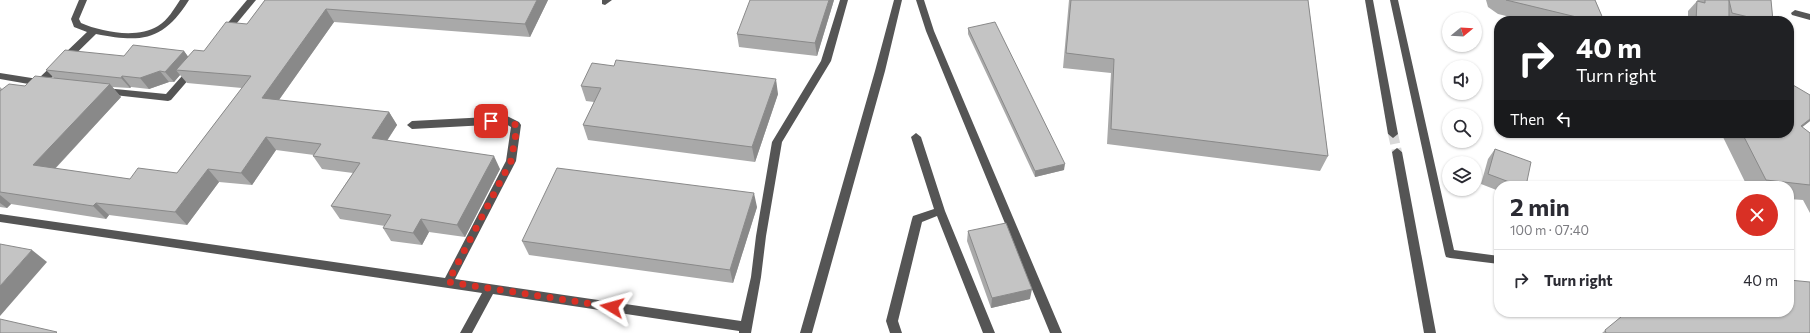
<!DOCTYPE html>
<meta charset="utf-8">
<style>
body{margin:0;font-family:Commissioner,sans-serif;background:#f7f7f7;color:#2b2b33;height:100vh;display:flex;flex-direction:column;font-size:15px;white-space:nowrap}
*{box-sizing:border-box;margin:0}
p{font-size:13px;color:#7c7c81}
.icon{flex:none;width:22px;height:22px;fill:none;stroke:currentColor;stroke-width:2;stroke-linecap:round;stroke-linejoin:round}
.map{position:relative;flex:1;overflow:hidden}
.side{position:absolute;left:1494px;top:181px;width:300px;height:136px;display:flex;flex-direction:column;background:#fff;border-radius:16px;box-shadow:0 1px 3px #0004}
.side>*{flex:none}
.guide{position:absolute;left:1494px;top:16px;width:300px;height:122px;border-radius:16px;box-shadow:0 1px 3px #0004;background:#202124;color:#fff;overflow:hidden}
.needle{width:26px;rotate:72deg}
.buttons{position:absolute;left:1442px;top:12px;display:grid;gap:8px}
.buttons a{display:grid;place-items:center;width:40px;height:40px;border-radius:50%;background:#fff;box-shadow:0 1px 3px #0004;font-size:20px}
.pin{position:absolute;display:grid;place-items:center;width:34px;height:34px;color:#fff;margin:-17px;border-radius:8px;box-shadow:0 2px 6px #0006}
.me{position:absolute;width:44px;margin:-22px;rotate:278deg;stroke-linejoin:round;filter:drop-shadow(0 0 3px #0008)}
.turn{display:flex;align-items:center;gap:14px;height:84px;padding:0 16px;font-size:18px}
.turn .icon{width:52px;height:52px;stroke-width:2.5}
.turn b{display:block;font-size:28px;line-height:34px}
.then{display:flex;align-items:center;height:38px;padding:0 16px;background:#0003;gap:8px;font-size:15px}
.round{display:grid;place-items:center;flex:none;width:42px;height:42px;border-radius:21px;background:#f7f7f7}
.summary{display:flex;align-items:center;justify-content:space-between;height:68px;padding:0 16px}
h1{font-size:24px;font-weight:700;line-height:30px}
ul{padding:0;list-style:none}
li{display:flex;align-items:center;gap:12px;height:60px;padding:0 16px;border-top:1px solid #e1e1e2}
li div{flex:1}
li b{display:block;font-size:15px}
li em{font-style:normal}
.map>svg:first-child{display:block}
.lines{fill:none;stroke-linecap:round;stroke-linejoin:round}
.minor-tunnel{stroke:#d9d9d9;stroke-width:10;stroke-dasharray:10 5;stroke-linecap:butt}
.minor{fill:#555;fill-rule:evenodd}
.wall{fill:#a9a9a9;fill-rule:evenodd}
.shaded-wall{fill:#898989}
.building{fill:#c4c4c4;stroke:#898989}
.route{stroke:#d93025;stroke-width:7;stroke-dasharray:0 12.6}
</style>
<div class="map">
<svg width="1810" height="333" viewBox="0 0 1810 333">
<rect width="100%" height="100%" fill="#fff"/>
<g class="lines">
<!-- minor-tunnel -->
<path class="minor-tunnel" d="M1393 134 1397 152"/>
<!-- minor -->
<g class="minor">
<path d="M79 0H87L79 19 81 23C102 32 137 39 158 26 168 20 174 9 180 0H189C163 41 142 43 96 34L47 82 46 85 40 86 0 79V73L38 79 87 32 74 27 71 19Z"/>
<path d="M247 0H256L227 35H221L220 33 221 31Z"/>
<path d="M602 0H612L605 5 602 4Z"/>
<path d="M840 0H848L831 61 782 142 766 236 761 277 751 333H739V331L493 294 472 333H460L482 293 0 222V214L445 278 506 161 511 127 506 124 412 129 407 125 412 121 507 116 519 122 521 125 516 161 455 279 741 321 751 277 756 236 772 142 821 61Z"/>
<path d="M894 0H902L885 71 812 333H800L875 71Z"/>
<path d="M916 0H924L934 31 1062 333H1050L926 31Z"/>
<path d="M1365 0H1373L1398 134 1393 138 1388 134Z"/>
<path d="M1390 0H1398L1454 250 1499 256V264L1450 258 1446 257 1445 254Z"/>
<path d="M1795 10 1810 14V20L1792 15 1791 13Z"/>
<path d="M193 66 198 69 196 71 171 100 168 101 105 94 100 91 105 88 166 94 190 67Z"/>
<path d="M916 133 921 137 945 211 995 333H983L937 216 922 222 898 321 902 333H890L886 321 912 219 913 216 934 209 911 137Z"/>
<path d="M1397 148 1402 152 1436 333H1424L1392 152Z"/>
</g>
</g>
<!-- wall -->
<g class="wall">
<path d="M265 0H548L530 37 334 22 279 100 389 112 397 125 387 141 500 169 465 237 429 232 422 245 391 241 383 228 385 226 340 219 331 206 353 173 322 169 313 156 314 155 276 150 252 185 219 182 187 225 109 215 106 219 11 204 7 208 0 207V87L2 89 25 86 54 78 46 70 184 51 188 57 204 51 247 24ZM180 75 187 83 242 88 177 173 130 179 55 169 121 97 112 87 130 88 131 87 149 89 169 82H174Z"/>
<path d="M834 0 817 56 739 47 737 34Z"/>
<path d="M1069 0H1308L1328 156 1320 171 1107 144 1111 73 1063 68Z"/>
<path d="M1486 0H1595L1604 21H1527L1498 14 1488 7Z"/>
<path d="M1698 0H1771L1773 21H1688V11Z"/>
<path d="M968 28 1064 170 1035 177 968 34Z"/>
<path d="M581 86 778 94 755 162 588 140 583 125 594 102 586 101Z"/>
<path d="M1810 95V121L1802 127 1810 133V213L1803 200 1789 199V186H1747L1721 133H1789Z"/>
<path d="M1495 149 1526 186H1499V191L1481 184 1488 159Z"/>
<path d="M757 207 733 283 529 255 522 241Z"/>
<path d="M968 231 1030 299 991 308 967 241Z"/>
<path d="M1627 312 1637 313 1638 312H1789L1810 333H1602Z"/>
</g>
<!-- shaded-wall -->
<g class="shaded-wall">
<path d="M537 0H548L530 37 525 24Z"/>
<path d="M829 0H834L817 56 815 43Z"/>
<path d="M326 9 334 22 271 111 262 98Z"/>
<path d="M184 51 192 62 176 70 180 75 174 82 165 72Z"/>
<path d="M160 71 169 82 149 89 140 78Z"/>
<path d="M122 76 131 87 130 88 121 78Z"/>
<path d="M776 79 778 94 755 162 752 147Z"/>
<path d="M110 84 121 97 46 178 33 165Z"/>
<path d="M389 112 397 125 380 151 372 138Z"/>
<path d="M1810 119V121L1786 140 1801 126Z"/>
<path d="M266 137 276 150 252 185 241 173Z"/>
<path d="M494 156 500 169 465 237 457 225Z"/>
<path d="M1065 164 1064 170 1035 177V171Z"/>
<path d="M208 169 219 182 187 225 175 212Z"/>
<path d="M754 193 757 207 733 283 730 270Z"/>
<path d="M0 195 11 204 7 208 0 203Z"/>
<path d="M96 203 109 215 106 219 93 206Z"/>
<path d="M421 219 429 232 422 245 413 233Z"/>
<path d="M32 250 47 262 0 316V286Z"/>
<path d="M1032 289 1030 299 991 308 992 298Z"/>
</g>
<!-- building -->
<g class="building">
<path d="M265 0H537L525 24 326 9 262 98 389 112 372 138 494 156 457 225 421 219 413 233 383 228 391 215 331 206 360 163 313 156 321 144 266 137 241 173 208 169 175 212 96 203 93 206 0 192V91L9 84 25 86 35 76 110 84 33 165 130 179 138 168 177 173 251 76 176 70 194 50 204 51 226 22 247 24Z"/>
<path d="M750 0H829L815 43 737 34Z"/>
<path d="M1071 0H1308L1328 156 1111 129 1114 59 1066 53Z"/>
<path d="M1506 0H1595L1604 21H1593Z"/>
<path d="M1705 0H1729V21H1696L1697 1 1705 3Z"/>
<path d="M1729 0H1771L1773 21H1765L1732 13Z"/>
<path d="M995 22 1065 164 1035 171 968 28Z"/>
<path d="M133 45 184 51 165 72 160 71 140 78 122 76 121 78 46 70 65 50 124 56Z"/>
<path d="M616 60 776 79 752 147 583 125 601 88 581 86 592 63 614 66Z"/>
<path d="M1793 85 1810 95V119L1801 126 1810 133V185L1766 180 1742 133H1789V88Z"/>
<path d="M1495 149 1531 162 1526 186H1520L1488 174Z"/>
<path d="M557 168 754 193 730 270 522 241Z"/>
<path d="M1006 223 1032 289 992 298 968 231Z"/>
<path d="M0 244 32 250 0 286Z"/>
<path d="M1789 280 1810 282V333H1606L1605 330 1627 312 1657 315 1656 312H1789Z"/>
<path d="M0 319 57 332 56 333H0Z"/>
</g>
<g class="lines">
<!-- route -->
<path class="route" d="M491 121 507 120 516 125V133L511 161 448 282 612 307"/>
</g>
</svg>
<div class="buttons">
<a><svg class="needle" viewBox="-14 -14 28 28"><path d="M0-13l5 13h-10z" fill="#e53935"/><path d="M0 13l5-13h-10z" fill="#7c7c81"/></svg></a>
<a><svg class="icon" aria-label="sound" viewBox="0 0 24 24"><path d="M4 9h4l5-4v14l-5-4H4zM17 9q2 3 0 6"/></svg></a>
<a><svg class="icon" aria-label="search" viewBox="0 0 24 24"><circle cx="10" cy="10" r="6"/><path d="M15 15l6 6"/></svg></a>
<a><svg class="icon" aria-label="layers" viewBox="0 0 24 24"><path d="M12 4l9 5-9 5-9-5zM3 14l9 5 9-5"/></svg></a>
</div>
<div class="pin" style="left:491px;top:121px;background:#d93025"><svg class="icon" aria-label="arrive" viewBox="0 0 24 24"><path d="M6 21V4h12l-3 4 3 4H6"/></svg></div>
<svg class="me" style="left:612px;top:307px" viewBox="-20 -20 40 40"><path d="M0-17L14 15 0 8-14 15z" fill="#d93025" stroke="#fff" stroke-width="4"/></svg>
<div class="guide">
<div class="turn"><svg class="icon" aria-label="right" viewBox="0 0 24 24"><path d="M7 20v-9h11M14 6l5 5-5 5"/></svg><div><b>40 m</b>Turn right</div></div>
<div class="then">Then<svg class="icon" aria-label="left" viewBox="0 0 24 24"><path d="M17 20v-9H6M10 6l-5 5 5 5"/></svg></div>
</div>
<section class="side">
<div class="summary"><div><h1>2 min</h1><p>100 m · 07:40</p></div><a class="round" style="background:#d93025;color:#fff"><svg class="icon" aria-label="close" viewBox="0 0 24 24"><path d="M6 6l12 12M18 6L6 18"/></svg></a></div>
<ul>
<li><svg class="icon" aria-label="right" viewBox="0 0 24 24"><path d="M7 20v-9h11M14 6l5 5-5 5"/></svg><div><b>Turn right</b></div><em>40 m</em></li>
</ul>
</section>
</div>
